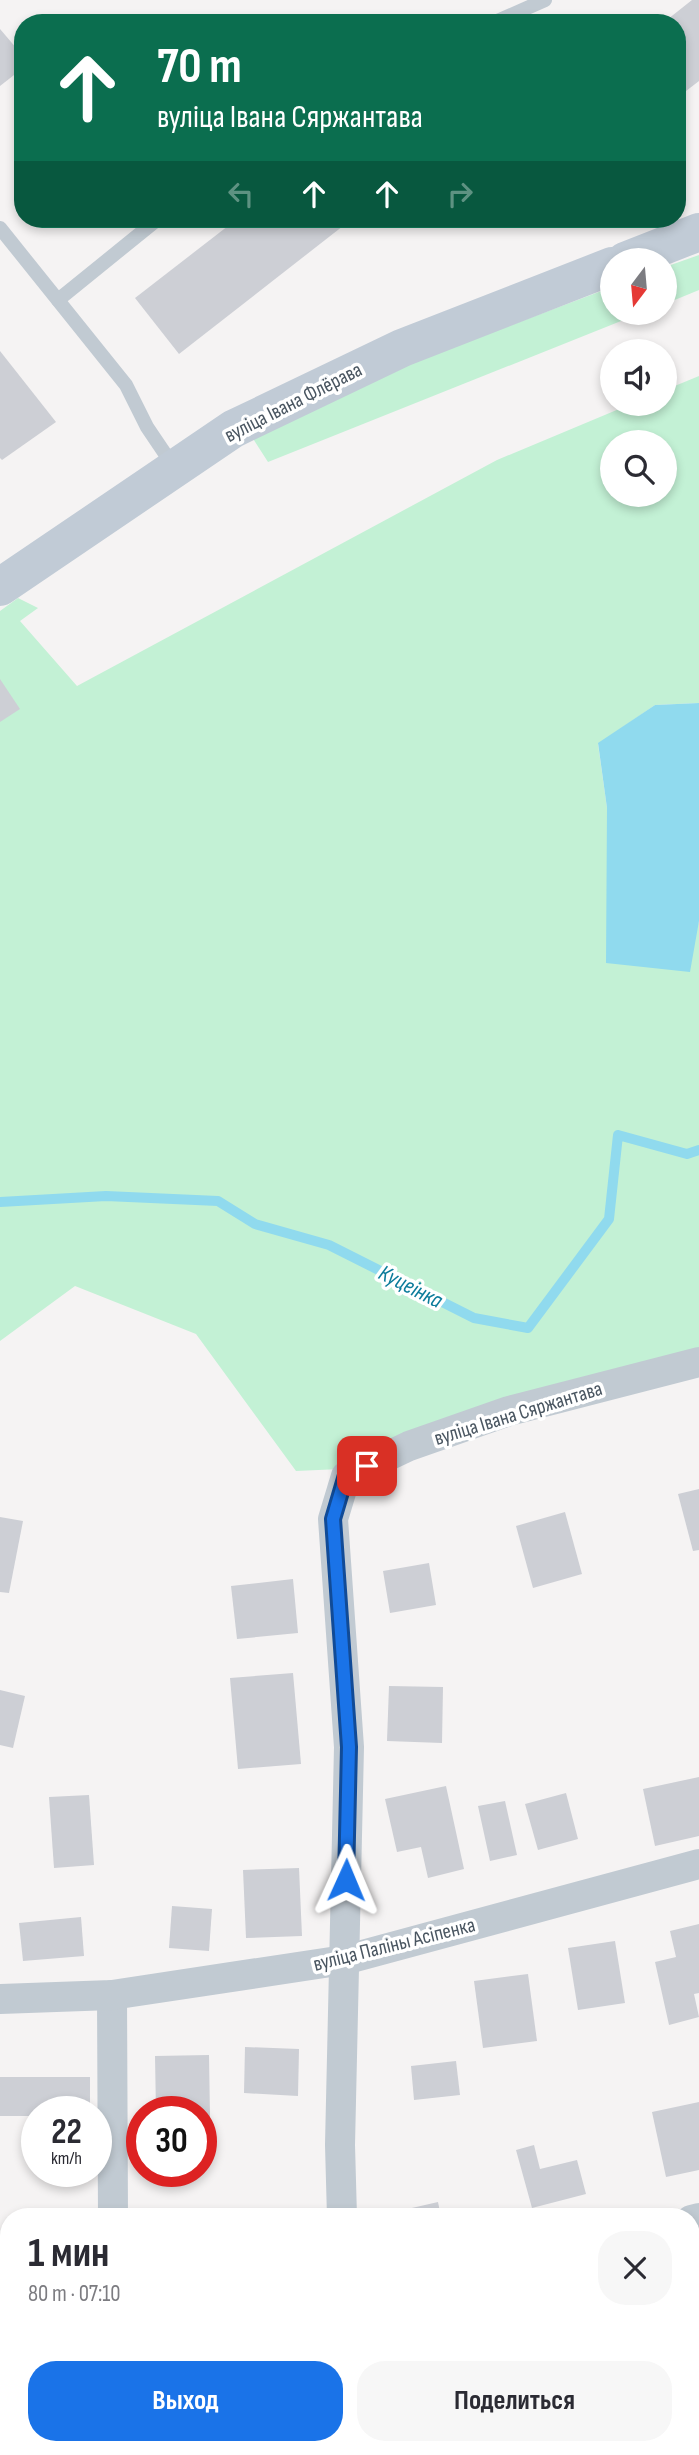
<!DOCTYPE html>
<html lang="ru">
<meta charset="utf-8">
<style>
body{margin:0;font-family:"Sofia Sans Condensed",sans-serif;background:#f7f7f7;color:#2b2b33;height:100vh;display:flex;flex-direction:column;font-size:26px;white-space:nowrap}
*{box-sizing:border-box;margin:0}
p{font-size:23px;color:#7c7c81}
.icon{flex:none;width:38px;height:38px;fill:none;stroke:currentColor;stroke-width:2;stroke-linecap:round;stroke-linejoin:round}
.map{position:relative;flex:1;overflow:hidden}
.drawer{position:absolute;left:0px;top:2208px;width:700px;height:247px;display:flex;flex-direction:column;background:#fff;border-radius:28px 28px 0 0;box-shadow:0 4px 10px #0003}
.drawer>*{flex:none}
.guide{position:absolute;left:14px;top:14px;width:672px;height:214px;border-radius:28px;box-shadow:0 4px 10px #0003;background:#0b6e4f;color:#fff;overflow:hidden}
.needle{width:46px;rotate:196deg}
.controls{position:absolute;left:600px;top:248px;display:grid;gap:14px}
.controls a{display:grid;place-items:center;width:77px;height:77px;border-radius:50%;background:#fff;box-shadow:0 4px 10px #0003;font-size:35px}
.speed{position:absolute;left:21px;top:2096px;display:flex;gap:14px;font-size:35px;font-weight:700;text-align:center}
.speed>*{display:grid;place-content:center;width:91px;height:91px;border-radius:50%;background:#fff;box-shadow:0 4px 10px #0003;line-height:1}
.speed small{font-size:18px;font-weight:400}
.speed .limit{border:10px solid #d22;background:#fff;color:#111}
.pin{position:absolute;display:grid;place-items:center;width:60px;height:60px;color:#fff;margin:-30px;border-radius:14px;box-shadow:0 4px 10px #0006}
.me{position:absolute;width:77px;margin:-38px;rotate:1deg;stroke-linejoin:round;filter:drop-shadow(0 0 5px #0008)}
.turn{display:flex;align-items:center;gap:24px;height:147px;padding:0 28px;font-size:32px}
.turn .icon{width:91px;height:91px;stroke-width:2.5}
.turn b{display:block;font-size:49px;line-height:60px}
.lanes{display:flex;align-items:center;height:66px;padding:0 28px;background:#0003;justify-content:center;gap:35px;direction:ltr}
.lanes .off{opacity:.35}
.round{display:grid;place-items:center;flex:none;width:74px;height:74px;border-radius:28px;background:#f7f7f7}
.overview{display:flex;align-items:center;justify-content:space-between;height:119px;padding:0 28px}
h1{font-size:42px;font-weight:700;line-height:52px}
.cta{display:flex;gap:14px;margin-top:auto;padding:14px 28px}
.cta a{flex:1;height:80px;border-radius:28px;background:#1a73e8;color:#fff;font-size:28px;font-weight:700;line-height:80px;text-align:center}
.cta a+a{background:#f7f7f7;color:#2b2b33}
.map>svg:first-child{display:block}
.green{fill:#c3f1d5;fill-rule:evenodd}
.water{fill:#90daee}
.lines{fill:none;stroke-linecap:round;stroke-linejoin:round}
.stream{stroke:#90daee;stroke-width:10}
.building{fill:#cdcfd5}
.lane{stroke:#c1cad2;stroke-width:14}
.street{stroke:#c1cad2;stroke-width:30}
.secondary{stroke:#c1cbd6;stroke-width:38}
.route-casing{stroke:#114b97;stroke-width:18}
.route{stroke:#1a73e8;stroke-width:12}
.labels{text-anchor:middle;stroke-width:7;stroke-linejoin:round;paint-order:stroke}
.street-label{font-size:21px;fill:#4a5661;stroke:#fff}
.water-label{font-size:23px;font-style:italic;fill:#0c7c9b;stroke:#fff}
</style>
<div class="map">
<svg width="699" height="2455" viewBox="0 0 699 2455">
<rect width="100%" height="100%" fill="#f5f3f3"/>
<!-- green -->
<g class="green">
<path d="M699 255V290L665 304V267Z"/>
<path d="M612 287V313H641L268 462 252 437 397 368Z"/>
<path d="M699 376V703L655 705 598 744 607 808 697 927 699 921V1372L363 1468 296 1471 196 1334 75 1286 0 1341V611L18 598 38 608 20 621 77 686 497 460 631 404H665V390ZM612 443H665V495H612Z"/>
</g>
<!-- water -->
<path class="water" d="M699 703V921L690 972 606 963 607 808 598 743 655 705Z"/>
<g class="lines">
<!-- stream -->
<path class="stream" d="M0 1202 106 1196 218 1201 255 1224 329 1245 474 1318 528 1328 609 1219 618 1135 687 1154 699 1150"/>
</g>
<!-- building -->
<g class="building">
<path d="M692 0H699V81L677 98V23H663Z"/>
<path d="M0 29 23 56V68L0 86Z"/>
<path d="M237 219H352L179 354 135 298Z"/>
<path d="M0 351 56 422 2 460 0 458Z"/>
<path d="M0 679 20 709 0 722Z"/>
<path d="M699 1489V1550L693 1551 678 1494Z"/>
<path d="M565 1512 582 1574 533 1588 516 1526Z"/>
<path d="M0 1517 23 1521 9 1593 0 1592Z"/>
<path d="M429 1563 436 1605 390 1613 383 1571Z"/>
<path d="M293 1579 298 1633 237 1639 231 1586Z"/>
<path d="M293 1673 301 1764 238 1769 230 1678Z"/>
<path d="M389 1686 443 1687 442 1743 387 1741Z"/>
<path d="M0 1690 25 1696 13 1748 0 1745Z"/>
<path d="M699 1777V1836L655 1846 643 1789Z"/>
<path d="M446 1786 464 1869 428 1878 421 1847 397 1852 385 1799Z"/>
<path d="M566 1793 578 1839 538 1850 525 1804Z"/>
<path d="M89 1795 94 1865 54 1868 49 1797Z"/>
<path d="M505 1801 517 1855 490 1861 478 1806Z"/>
<path d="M299 1868 302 1936 246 1938 243 1870Z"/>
<path d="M172 1906 212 1909 209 1951 169 1948Z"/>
<path d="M81 1917 84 1956 23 1961 19 1923Z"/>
<path d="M699 1924V1993L694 1994 699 2017 669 2025 655 1962 676 1957 670 1931Z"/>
<path d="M615 1941 625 2003 578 2010 568 1948Z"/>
<path d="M528 1974 537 2041 483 2048 474 1981Z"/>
<path d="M245 2047 299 2049 298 2096 244 2093Z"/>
<path d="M209 2055 210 2117H201V2112H156L155 2056Z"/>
<path d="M456 2061 460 2095 414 2100 411 2066Z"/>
<path d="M0 2077H90V2112H37V2157H33V2116H0Z"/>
<path d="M699 2102V2170L666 2177 652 2112Z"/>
<path d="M534 2145 540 2169 577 2160 586 2194 532 2208 516 2150Z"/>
<path d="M438 2202 441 2217H377V2216Z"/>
<path d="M35 2211 88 2212V2217H35Z"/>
<path d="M699 2387V2445H691V2388Z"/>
<rect x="48" y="2446" width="44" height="9"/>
</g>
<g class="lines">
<!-- lane -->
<g class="lane">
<path d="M493 23 545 0"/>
<path d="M0 228 126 385 147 427 174 467"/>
<path d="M58 300 158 219"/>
</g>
<!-- street -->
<g class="street">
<path d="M112 1995 113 2217"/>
<path d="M0 1999 112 1995 344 1960 699 1864"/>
<path d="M342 2217 340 2145 349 1747 333 1519 346 1476 409 1446 509 1411 699 1362"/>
<path d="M691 2220 699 2218"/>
<path d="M117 2446 118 2455"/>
<path d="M354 2446 355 2455"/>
</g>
<!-- secondary -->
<g class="secondary">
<path d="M625 261 699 232"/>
<path d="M0 587 233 429 402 348 612 266"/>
</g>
</g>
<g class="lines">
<defs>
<path id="route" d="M346 1880 349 1747 333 1519 346 1475 367 1466"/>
</defs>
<!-- route casing -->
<use href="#route" class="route-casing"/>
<!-- route -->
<use href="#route" class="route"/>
</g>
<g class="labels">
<!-- street labels -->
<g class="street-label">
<text transform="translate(293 402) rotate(-27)" y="7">вуліца Івана Флёрава</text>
<text transform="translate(518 1413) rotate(-17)" y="7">вуліца Івана Сяржантава</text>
<text transform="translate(394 1944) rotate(-14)" y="7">вуліца Паліны Асіпенка</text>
</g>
<!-- water labels -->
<g class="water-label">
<text transform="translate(411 1286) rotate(27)" y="8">Куцеінка</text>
</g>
</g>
</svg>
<div class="controls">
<a><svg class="needle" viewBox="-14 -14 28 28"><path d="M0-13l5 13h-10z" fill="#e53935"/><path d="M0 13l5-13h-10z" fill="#7c7c81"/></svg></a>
<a><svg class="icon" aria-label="sound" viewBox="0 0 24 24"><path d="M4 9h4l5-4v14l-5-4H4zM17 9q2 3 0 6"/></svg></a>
<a><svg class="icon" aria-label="search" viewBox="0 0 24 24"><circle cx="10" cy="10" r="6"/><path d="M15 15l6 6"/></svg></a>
</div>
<div class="speed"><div>22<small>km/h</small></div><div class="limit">30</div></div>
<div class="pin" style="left:367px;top:1466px;background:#d93025"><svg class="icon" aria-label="arrive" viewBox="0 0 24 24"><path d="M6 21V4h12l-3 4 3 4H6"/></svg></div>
<svg class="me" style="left:346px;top:1880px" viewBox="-20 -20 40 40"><path d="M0-17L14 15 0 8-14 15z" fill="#1a73e8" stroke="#fff" stroke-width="4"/></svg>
<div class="guide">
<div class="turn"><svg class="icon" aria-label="ahead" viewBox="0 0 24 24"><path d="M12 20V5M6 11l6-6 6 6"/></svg><div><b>70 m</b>вуліца Івана Сяржантава</div></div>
<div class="lanes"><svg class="icon off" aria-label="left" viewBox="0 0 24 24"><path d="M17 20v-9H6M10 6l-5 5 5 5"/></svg><svg class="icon" aria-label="ahead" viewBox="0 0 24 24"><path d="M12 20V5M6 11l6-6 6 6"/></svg><svg class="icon" aria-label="ahead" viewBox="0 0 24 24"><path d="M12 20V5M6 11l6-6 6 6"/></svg><svg class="icon off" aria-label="right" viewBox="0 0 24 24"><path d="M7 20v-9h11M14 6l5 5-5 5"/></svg></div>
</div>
<section class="drawer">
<div class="overview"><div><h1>1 мин</h1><p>80 m · 07:10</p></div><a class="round"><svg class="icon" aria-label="close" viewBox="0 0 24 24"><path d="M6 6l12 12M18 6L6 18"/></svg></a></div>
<div class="cta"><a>Выход</a><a>Поделиться</a></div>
</section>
</div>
